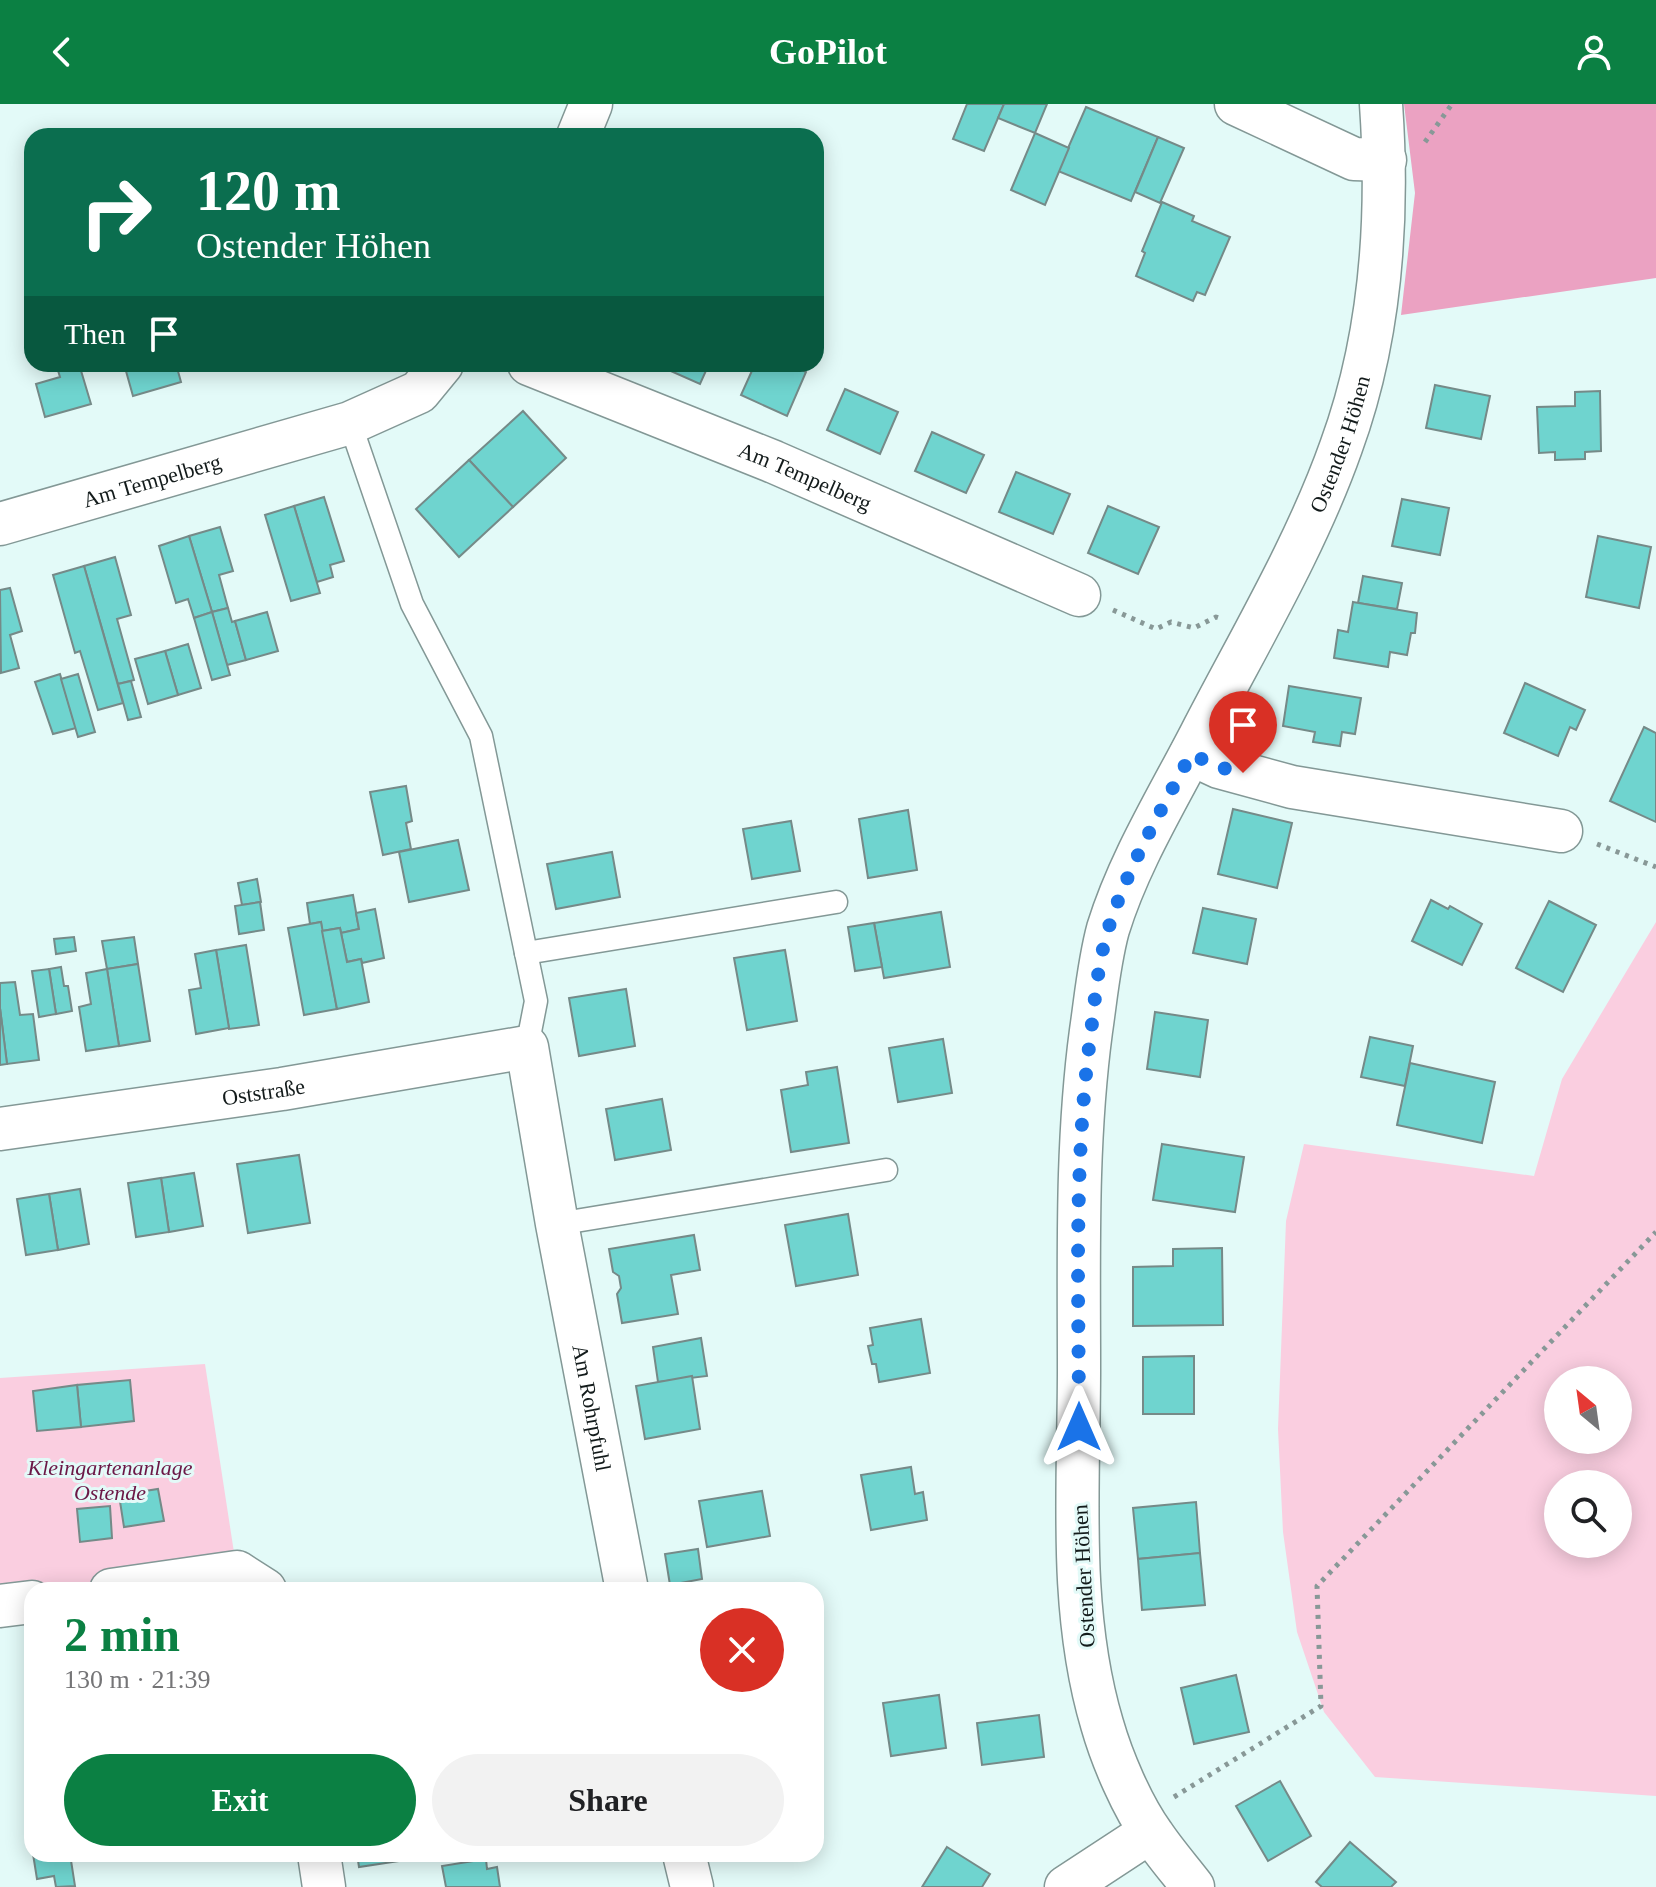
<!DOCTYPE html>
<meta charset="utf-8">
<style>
body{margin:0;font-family:"Times New Roman",serif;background:#f2f2f2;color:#202124;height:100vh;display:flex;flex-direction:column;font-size:30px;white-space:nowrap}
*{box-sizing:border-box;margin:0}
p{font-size:26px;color:#757577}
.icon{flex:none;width:44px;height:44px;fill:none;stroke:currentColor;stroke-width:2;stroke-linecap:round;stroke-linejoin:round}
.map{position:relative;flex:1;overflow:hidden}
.drawer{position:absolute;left:24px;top:1478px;width:800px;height:280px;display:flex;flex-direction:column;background:#fff;border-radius:24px;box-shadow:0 4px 20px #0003}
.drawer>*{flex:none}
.hud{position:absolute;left:24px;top:24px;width:800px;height:244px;border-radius:24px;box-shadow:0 4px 20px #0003;background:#0b6e4f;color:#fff;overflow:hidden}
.needle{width:52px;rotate:331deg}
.buttons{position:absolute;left:1544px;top:1262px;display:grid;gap:16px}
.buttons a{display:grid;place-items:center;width:88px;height:88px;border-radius:50%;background:#fff;box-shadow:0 4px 20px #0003;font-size:40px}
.pin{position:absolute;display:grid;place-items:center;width:68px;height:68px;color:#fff;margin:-82px -34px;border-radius:50% 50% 50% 0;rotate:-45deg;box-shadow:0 0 8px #0007}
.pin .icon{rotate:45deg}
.me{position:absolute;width:88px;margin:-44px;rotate:0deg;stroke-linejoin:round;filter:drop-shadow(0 0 6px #0008)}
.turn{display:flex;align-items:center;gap:28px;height:168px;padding:0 40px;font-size:36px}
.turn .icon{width:104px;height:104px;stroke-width:2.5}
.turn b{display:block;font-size:56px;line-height:68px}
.then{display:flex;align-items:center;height:76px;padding:0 40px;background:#0003;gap:16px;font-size:30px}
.round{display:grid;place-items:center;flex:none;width:84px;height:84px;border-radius:42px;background:#f2f2f2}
.overview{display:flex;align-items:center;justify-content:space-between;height:136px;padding:0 40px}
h1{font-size:48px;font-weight:700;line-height:60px;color:#0b8043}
.primary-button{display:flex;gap:16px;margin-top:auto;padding:16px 40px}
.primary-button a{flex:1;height:92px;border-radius:48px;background:#0b8043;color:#fff;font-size:32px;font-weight:700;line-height:92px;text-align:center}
.primary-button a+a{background:#f2f2f2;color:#202124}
header{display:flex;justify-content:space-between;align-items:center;height:104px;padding:0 40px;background:#0b8043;color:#fff;font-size:36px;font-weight:700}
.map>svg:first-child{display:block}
.green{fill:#facee0;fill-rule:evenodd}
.forest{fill:#eba2c2}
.building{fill:#6fd4cf;stroke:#758a88;stroke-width:2}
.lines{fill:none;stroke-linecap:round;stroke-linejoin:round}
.lane-casing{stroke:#839896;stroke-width:25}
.street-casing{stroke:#839896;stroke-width:45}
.path{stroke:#889897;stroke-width:5;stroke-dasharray:4 6;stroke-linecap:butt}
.lane{stroke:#fff;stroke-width:22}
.street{stroke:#fff;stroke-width:42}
.route{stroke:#1a73e8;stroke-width:14;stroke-dasharray:0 25.2}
.labels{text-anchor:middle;stroke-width:6;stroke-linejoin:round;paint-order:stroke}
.street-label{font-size:22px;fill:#131b1b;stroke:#e3faf8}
.park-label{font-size:22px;font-style:italic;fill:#6b1746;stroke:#e3faf8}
</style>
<header><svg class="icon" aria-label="back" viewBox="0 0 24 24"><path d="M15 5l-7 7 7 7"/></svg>GoPilot<svg class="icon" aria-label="person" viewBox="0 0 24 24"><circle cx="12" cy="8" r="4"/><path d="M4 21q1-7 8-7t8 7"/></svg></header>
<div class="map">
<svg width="1656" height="1783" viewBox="0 0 1656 1783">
<rect width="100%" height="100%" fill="#e3faf8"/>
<!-- green -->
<g class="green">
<path d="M1656 818V1692L1375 1673 1324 1608 1297 1528 1283 1428 1278 1325 1286 1117 1304 1040 1534 1072 1562 975ZM1558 1276H1618V1336H1558ZM1558 1380H1618V1440H1558Z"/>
<path d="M205 1260 237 1468 107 1486H32L0 1501V1274Z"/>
</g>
<!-- forest -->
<path class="forest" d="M1404 0H1656V174L1401 211 1415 89Z"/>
<!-- building -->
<g class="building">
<path d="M967 0H1004L984 47 953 35Z"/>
<path d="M1004 0H1047L1035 29 998 14Z"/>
<path d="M1086 3 1158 33 1131 97 1058 67Z"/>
<path d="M1035 29 1069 44 1045 101 1011 86Z"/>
<path d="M1158 33 1184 44 1160 99 1135 88Z"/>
<path d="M1162 98 1194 112 1192 117 1230 133 1205 191 1197 188 1193 197 1136 172 1145 149 1142 147Z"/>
<path d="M56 260H79L91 300 45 313 36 280 60 273Z"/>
<path d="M124 260H176L181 278 133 292Z"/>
<path d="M655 260H709L700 280Z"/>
<path d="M755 260H789L806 268 787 312 741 291Z"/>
<path d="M1435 281 1490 292 1481 335 1426 324Z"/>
<path d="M845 285 898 308 880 350 827 326Z"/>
<path d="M1600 287 1601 347 1585 348V355L1555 356V348L1539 349 1537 303 1575 302V288Z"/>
<path d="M523 307 566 354 513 403 469 356Z"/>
<path d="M932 328 984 351 966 389 915 367Z"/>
<path d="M469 356 513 403 459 453 416 405Z"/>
<path d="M1016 368 1070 390 1053 430 999 408Z"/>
<path d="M324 393 344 457 330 461 333 473 317 478 294 402Z"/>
<path d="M1402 395 1449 404 1440 451 1392 442Z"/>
<path d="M294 402 320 489 291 497 265 411Z"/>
<path d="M1108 402 1159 423 1138 470 1088 449Z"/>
<path d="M220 423 233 467 219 471 228 504 212 508 189 432Z"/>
<path d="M189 432 212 508 194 514 188 495 176 499 159 442Z"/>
<path d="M1598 432 1651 443 1639 504 1586 493Z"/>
<path d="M115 453 131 511 117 515 134 576 118 580 84 462Z"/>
<path d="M84 462 123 599 98 606 80 547 75 549 53 471Z"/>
<path d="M1363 472 1402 479 1397 505 1358 499Z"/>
<path d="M10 484 22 527 10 531 19 564 1 569 0 486Z"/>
<path d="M1353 498 1417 509 1415 529H1411L1407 551 1390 548 1388 563 1334 554 1338 526 1348 528Z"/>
<path d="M228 504 232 518 235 517 246 556 227 561 212 508Z"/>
<path d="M212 508 230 571 212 576 194 514Z"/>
<path d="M267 508 278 547 246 556 235 517Z"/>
<path d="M188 540 201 584 178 591 165 547Z"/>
<path d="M165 547 178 591 148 600 135 555Z"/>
<path d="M60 570 76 624 53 630 35 578Z"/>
<path d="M78 570 95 628 78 633 61 575Z"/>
<path d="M131 577 141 613 128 616 118 580Z"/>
<path d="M1525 579 1585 606 1576 626 1570 623 1558 652 1504 629Z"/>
<path d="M1289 582 1361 594 1355 630 1342 628 1340 642 1313 638 1315 628 1283 622Z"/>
<path d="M1644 623 1656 629V718L1610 697Z"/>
<path d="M406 682 412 717 406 719 411 745 383 751 370 688Z"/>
<path d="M1233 705 1292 719 1277 784 1218 770Z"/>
<path d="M908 706 917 766 868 774 859 715Z"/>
<path d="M791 717 800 767 752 775 743 725Z"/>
<path d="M458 736 469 786 409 798 399 748Z"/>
<path d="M612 748 620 793 556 805 547 760Z"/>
<path d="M257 775 261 798 242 801 238 779Z"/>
<path d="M353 791 359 825 341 829 340 824 322 827 321 818 310 820 307 799Z"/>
<path d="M1431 796 1448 805 1450 802 1482 820 1462 861 1412 837Z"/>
<path d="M1549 797 1596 821 1563 888 1516 864Z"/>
<path d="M260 798 264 826 239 830 235 802Z"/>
<path d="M1203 804 1256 815 1247 860 1193 849Z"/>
<path d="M375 805 384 854 362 859 361 855 347 858 341 829 359 825 356 809Z"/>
<path d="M941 808 950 863 884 874 874 819Z"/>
<path d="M321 818 337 905 304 911 288 824Z"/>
<path d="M874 819 882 863 855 867 848 823Z"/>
<path d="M340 824 347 858 361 855 369 898 337 905 322 827Z"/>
<path d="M74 833 76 847 56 850 54 835Z"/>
<path d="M134 833 138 860 107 865 102 837Z"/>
<path d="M246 841 259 921 229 925 216 846Z"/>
<path d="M216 846 229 924 196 930 189 886 201 884 195 850Z"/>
<path d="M785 846 797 917 747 926 734 854Z"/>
<path d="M138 860 150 937 119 942 107 865Z"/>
<path d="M61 863 64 882H68L72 907 56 910 49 865Z"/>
<path d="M49 865 56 910 39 913 32 867Z"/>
<path d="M107 865 119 942 86 947 79 903 91 900 86 869Z"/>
<path d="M15 878 20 911 33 910 39 956 7 960 0 904V879Z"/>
<path d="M626 885 635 942 579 952 569 894Z"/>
<path d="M0 904 7 960 0 961Z"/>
<path d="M1155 908 1208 916 1200 973 1147 965Z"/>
<path d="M1370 933 1413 942 1405 982 1361 973Z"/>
<path d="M943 935 952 989 898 998 889 944Z"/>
<path d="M1410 959 1495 978 1482 1039 1397 1021Z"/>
<path d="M837 963 849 1039 791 1048 781 986 808 981 806 968Z"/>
<path d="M662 995 671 1046 615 1056 606 1005Z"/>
<path d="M1162 1040 1244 1053 1235 1108 1153 1096Z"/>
<path d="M299 1051 310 1119 248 1129 237 1060Z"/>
<path d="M194 1069 203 1122 169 1128 161 1074Z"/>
<path d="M161 1074 169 1128 136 1133 128 1079Z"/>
<path d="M80 1085 89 1140 58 1146 49 1090Z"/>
<path d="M49 1090 58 1146 26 1151 17 1095Z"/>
<path d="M848 1110 858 1171 796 1182 785 1121Z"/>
<path d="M694 1131 700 1166 671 1171 678 1210 622 1219 617 1190 621 1184 619 1172 613 1168 609 1145Z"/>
<path d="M1222 1144 1223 1221 1133 1222V1163L1173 1162V1145Z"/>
<path d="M921 1215 930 1269 879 1278 876 1260H872L868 1242 873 1241 870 1224Z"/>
<path d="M701 1234 707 1272 658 1278 653 1243Z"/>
<path d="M1194 1252V1310H1143V1253Z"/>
<path d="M692 1272 700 1325 645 1335 636 1282Z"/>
<path d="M130 1276 134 1317 81 1323 77 1281Z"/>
<path d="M77 1281 81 1323 37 1327 33 1287Z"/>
<path d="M911 1363 915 1390 923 1388 927 1416 871 1426 861 1371Z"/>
<path d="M158 1385 164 1417 124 1423 119 1391Z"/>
<path d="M762 1387 770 1432 707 1443 699 1397Z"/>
<path d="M1196 1398 1200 1449 1138 1455 1133 1404Z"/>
<path d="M110 1402 112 1434 80 1438 77 1405Z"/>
<path d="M698 1445 702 1475 670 1481 665 1450Z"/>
<path d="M1200 1449 1205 1501 1142 1506 1138 1455Z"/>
<path d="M1236 1571 1249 1628 1194 1640 1181 1584Z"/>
<path d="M939 1591 946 1644 891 1652 883 1599Z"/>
<path d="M1039 1611 1044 1653 982 1661 977 1619Z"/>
<path d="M1280 1677 1311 1732 1268 1757 1236 1702Z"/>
<path d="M1350 1738 1396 1778 1391 1783H1322L1316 1778Z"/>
<path d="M947 1743 990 1770 982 1783H922Z"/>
<path d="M33 1750H70L75 1782 56 1783 54 1772 37 1775Z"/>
<path d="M357 1750H439V1751L359 1763Z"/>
<path d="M486 1755 487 1765 497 1763 500 1783H446L442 1762Z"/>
</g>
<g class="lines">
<defs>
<g id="lane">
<path d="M350 319 412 500 481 632 536 897 527 943"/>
<path d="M526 849 836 798"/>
<path d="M557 1120 886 1066"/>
</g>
<g id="street">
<path d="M1236 0 1354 55 1385 56"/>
<path d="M578 32 591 0"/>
<path id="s1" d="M529 260 774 358 1079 491"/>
<path id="s2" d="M0 420 350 319 419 288 442 260"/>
<path d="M1191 650 1219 663 1292 683 1561 727"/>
<path id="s3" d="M0 1025 282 985 527 943 557 1120 627 1486"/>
<path d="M111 1486 237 1468 265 1486"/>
<path d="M0 1502 32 1498"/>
<path d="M319 1750 324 1783"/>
<path d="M684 1750 692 1783"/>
<path d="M1066 1783 1150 1728"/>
<path id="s4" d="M1193 1783C1180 1766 1165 1749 1153 1731 1132 1702 1112 1655 1102 1620 1068 1506 1079 1383 1079 1265 1079 1152 1076 1039 1091 927 1096 893 1099 858 1108 825 1129 757 1168 694 1201 630 1249 537 1306 442 1341 343 1381 234 1389 114 1381 0"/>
</g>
</defs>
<!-- lane casing -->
<use href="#lane" class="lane-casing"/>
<!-- street casing -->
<use href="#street" class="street-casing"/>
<!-- path -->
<g class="path">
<path d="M1425 38 1452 0"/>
<path d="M1113 506 1156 525 1171 518 1194 524 1216 513 1219 514"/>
<path d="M1597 740 1656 763"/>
<path d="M1174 1693 1321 1602 1317 1482 1656 1128"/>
</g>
<!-- lane -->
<use href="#lane" class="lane"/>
<!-- street -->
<use href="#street" class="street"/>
</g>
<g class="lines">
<!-- route -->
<path class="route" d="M1079 1323C1079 1192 1073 1059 1091 928 1095 894 1098 859 1108 826 1127 764 1161 707 1191 650L1219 663 1243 669"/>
</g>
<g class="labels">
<!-- street labels -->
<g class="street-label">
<text dy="8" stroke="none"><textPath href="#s4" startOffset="1526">Ostender Höhen</textPath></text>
<text dy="8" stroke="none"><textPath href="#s1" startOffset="298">Am Tempelberg</textPath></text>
<text dy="8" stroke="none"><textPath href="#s2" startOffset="158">Am Tempelberg</textPath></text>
<text dy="8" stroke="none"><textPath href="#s3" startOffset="266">Oststraße</textPath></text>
<text dy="8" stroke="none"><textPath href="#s3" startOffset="900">Am Rohrpfuhl</textPath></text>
<text transform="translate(1083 1472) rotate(-93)" y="8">Ostender Höhen</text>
</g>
<!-- park labels -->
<g class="park-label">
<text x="110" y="1371">Kleingartenanlage<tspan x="110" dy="25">Ostende</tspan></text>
</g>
</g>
</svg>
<div class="buttons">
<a><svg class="needle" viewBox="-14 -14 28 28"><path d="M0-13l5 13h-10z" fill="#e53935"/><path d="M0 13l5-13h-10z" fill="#757577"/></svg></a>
<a><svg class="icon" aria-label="search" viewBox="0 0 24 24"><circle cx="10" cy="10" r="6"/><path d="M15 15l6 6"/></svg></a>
</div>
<div class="pin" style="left:1243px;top:669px;background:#d93025"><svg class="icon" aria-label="arrive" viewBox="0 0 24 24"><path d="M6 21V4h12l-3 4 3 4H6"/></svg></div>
<svg class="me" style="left:1079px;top:1323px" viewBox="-20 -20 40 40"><path d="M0-17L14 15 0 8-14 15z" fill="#1a73e8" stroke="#fff" stroke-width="4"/></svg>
<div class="hud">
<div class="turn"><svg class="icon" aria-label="right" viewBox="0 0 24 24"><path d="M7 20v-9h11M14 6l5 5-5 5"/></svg><div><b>120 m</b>Ostender Höhen</div></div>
<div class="then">Then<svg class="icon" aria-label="arrive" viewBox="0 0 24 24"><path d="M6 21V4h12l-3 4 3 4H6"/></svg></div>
</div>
<section class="drawer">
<div class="overview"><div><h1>2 min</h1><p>130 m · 21:39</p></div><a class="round" style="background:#d93025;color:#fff"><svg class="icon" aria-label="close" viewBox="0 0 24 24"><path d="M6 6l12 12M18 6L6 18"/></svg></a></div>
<div class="primary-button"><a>Exit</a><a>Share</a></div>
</section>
</div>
